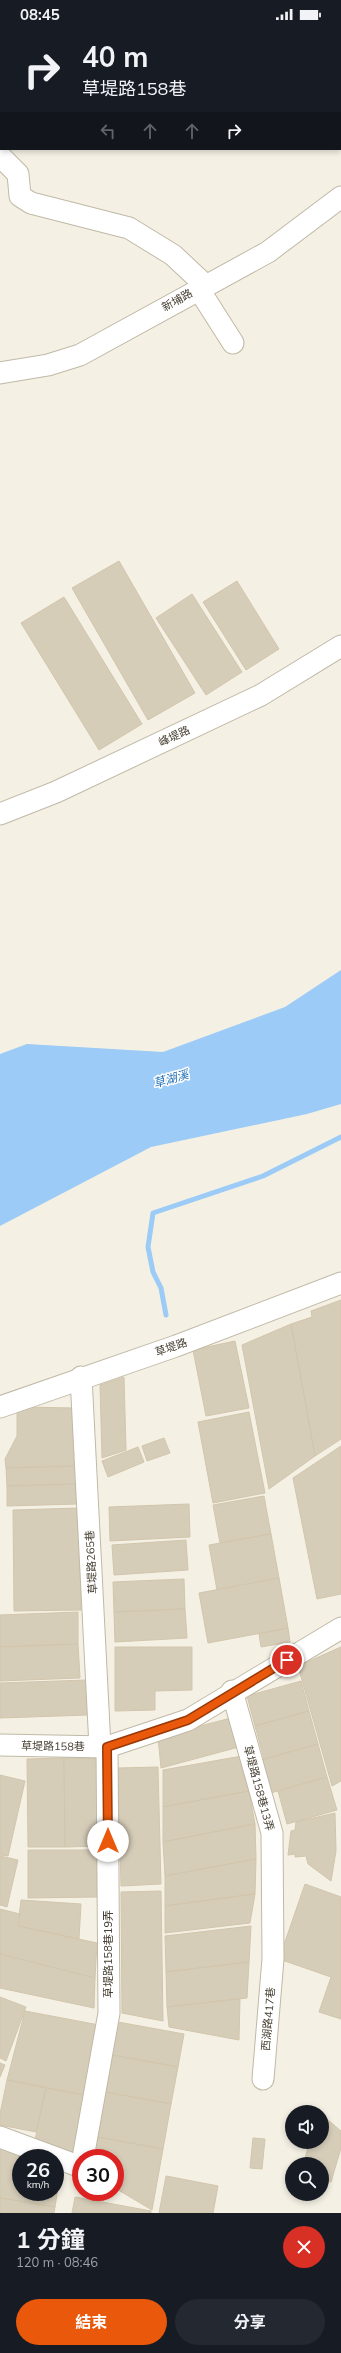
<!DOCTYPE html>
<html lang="zh-TW">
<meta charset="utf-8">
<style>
body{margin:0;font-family:Mulish,"Noto Sans TC",sans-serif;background:#242831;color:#f1f3f6;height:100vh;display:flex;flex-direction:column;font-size:15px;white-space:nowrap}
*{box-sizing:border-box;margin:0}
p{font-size:13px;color:#9ea1a6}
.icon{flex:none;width:22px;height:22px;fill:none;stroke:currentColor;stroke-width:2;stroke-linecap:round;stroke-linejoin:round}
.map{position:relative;height:2185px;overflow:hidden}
.details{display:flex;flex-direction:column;background:#171b24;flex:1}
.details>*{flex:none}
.top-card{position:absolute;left:0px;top:0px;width:341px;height:122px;box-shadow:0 2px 6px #0003;background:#171b24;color:#f1f3f6;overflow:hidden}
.controls{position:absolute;left:285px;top:2077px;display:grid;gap:8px}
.controls a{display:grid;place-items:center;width:44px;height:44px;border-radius:50%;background:#171b24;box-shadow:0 2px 6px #0003;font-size:20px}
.speed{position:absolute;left:12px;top:2121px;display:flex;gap:8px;font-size:20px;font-weight:700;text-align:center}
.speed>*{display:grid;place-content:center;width:52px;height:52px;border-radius:50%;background:#171b24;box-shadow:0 2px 6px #0003;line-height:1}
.speed small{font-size:10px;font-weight:400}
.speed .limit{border:6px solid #d22;background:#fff;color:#111}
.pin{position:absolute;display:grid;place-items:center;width:34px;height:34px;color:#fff;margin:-17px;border:2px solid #fff;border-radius:50%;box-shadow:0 1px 4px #0007}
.me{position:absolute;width:44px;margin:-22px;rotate:0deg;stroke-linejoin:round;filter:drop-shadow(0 0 3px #0008)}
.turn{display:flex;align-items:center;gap:14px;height:84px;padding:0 16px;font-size:18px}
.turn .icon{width:52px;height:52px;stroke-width:2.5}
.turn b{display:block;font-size:28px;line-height:34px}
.lanes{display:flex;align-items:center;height:38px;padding:0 16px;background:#0003;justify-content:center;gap:20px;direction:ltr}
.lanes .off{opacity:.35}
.round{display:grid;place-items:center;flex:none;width:42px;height:42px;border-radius:21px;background:#242831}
.head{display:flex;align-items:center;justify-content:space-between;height:68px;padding:0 16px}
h1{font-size:24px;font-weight:700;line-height:30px}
.button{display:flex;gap:8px;margin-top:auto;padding:8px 16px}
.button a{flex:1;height:46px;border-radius:24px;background:#ea580c;color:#fff;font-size:16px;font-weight:700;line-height:46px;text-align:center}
.button a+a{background:#242831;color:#f1f3f6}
.status{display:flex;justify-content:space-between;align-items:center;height:28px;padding:0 20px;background:#171b24;direction:ltr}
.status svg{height:11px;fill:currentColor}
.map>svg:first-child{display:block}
.water{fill:#9bcbf6}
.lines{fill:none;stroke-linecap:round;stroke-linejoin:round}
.stream{stroke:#9bcbf6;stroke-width:5}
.building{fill:#d6cdb9;stroke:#d2c5ab}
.minor-casing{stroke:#c0b9a6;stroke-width:23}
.minor{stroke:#fff;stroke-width:21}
.route-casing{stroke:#983908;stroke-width:10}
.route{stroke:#ea580c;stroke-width:7}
.labels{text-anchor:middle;stroke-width:3;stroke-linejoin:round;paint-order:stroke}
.street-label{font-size:11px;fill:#474034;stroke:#fff}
.water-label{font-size:12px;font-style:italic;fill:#2471bb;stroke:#fff}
</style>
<div class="status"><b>08:45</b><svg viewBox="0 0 49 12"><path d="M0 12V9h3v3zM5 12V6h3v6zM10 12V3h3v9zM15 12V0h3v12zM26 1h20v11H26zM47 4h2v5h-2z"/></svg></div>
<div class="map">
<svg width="341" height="2185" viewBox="0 0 341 2185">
<rect width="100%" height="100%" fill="#f4f0e4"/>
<!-- water -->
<path class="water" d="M341 942V1076L307 1086 151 1119 0 1198V1026L27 1016 163 1024 285 979Z"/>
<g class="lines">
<!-- stream -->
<path class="stream" d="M166 1287 161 1260 153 1244 148 1219 153 1185 263 1148 341 1109"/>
</g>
<!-- building -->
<g class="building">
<path d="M119 533 195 665 148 692 72 560Z"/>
<path d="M237 553 279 621 246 642 203 574Z"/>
<path d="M192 566 242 644 206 667 156 590Z"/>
<path d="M64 569 142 696 99 722 21 595Z"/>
<path d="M341 1272V1411L315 1428 291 1296 312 1289 311 1283Z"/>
<path d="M291 1296 315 1428 269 1461 242 1317Z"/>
<path d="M235 1313 249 1380 206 1388 193 1322Z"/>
<path d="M124 1349 126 1422 102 1430 100 1357Z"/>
<path d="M17 1379 76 1380 77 1438 6 1440 5 1431 17 1408Z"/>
<path d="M249 1384 265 1465 213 1475 198 1394Z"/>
<path d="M164 1410 170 1425 147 1433 142 1418Z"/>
<path d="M341 1418V1566L317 1571 293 1450Z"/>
<path d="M138 1419 144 1434 108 1449 102 1433Z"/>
<path d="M77 1438V1456L7 1458 6 1440Z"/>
<path d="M77 1456 78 1476 7 1478V1458Z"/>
<path d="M264 1468 271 1506 220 1515 213 1477Z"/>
<path d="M189 1476 190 1509 110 1513 109 1479Z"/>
<path d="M79 1480 81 1582 14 1583 13 1482Z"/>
<path d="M271 1506 279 1550 217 1562 209 1517Z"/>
<path d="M186 1512 188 1542 114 1547 112 1517Z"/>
<path d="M279 1550 288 1600 208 1615 199 1565Z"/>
<path d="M184 1551 185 1581 114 1584 113 1554Z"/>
<path d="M185 1581 187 1610 115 1614 114 1584Z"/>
<path d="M78 1584V1616L0 1619V1587Z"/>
<path d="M288 1600 290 1614 261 1619 259 1606Z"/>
<path d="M78 1616 80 1650 0 1653V1619Z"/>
<path d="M115 1619H192V1662L155 1663V1682L115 1683Z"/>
<path d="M341 1619V1753L332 1758 298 1638Z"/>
<path d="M87 1652 88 1687 0 1690V1655Z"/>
<path d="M301 1653 309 1683 255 1698 247 1668Z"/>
<path d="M309 1683 318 1716 264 1731 255 1698Z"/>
<path d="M231 1690 239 1719 161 1740 158 1709Z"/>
<path d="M318 1716 327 1749 267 1766 258 1733Z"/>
<path d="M242 1728 249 1763 163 1779V1742Z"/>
<path d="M64 1730 65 1819H28L27 1731Z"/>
<path d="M64 1730H99L100 1818 65 1819Z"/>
<path d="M158 1739 161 1856 121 1858 118 1740Z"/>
<path d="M0 1747 25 1753 8 1828 0 1827Z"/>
<path d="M327 1749 337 1782 287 1796 278 1763Z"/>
<path d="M249 1763 255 1796 163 1814V1779Z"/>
<path d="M335 1785 336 1823 331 1853 308 1836 306 1828 295 1829V1826L288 1827 291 1803 295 1802 296 1794Z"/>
<path d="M255 1796 256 1831 165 1848 163 1814Z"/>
<path d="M28 1822H97V1869L28 1870Z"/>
<path d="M0 1828 18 1832 7 1879 0 1877Z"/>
<path d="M256 1831 255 1866 165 1878V1848Z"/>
<path d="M305 1856 341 1869V1991L319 1984 331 1949 279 1931Z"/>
<path d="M161 1863 163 1993 122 1985 121 1864Z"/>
<path d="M255 1866 250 1895 165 1905V1878Z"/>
<path d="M21 1872 81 1876 79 1911 18 1898Z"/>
<path d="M0 1881 20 1886 18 1898 97 1915 95 1950 0 1926Z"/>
<path d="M251 1898 249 1934 166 1944 165 1908Z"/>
<path d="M0 1926 95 1950 94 1980 0 1960Z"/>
<path d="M249 1934 247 1970 167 1979 166 1944Z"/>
<path d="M0 1969 26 1979 6 2033 0 2030Z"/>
<path d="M240 1971 239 2012 169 1999 167 1979Z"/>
<path d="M25 1983 99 1997 85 2067 7 2052Z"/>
<path d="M118 1994 184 2006 178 2039 112 2027Z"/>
<path d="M112 2027 178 2039 171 2076 105 2064Z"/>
<path d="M0 2035 5 2037 0 2049Z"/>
<path d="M7 2052 46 2060 36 2104 0 2097V2086Z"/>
<path d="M46 2060 85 2067 73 2124 34 2117Z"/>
<path d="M105 2064 171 2076 163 2121 97 2109Z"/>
<path d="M322 2087 341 2103V2120L331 2154 322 2151V2136H303L310 2114H322Z"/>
<path d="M97 2109 163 2121 152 2182 115 2160V2130H93Z"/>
<path d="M253 2110 265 2111 262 2141 250 2140Z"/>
<path d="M0 2119 22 2130 21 2164H55V2146L60 2148 55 2179 0 2170Z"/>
<path d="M166 2148 218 2158 213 2185H159Z"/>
<path d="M75 2169 151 2183V2185H72Z"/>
<path d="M0 2170 55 2179 54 2185H0Z"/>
</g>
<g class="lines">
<defs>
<g id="minor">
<path d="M0 128 18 146 20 168 31 175 129 200 173 227 205 257"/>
<path d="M198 260 233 315"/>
<path d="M0 345 48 337 80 327 268 224 341 169"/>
<path d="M0 786 56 764 261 667 341 618"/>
<path d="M81 1349 100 1719"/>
<path d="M0 1379 176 1318 341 1255"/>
<path d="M232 1663 272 1805 273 1931 263 2051"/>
<path d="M0 1717 107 1719 188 1692 341 1600"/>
<path d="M0 2109 81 2139"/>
<path d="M83 2130 109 1985 107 1719"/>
</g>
</defs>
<!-- minor casing -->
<use href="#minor" class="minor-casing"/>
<!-- minor -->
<use href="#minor" class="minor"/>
</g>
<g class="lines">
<defs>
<path id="route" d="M108 1813 107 1719 188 1692 287 1632"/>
</defs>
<!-- route casing -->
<use href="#route" class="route-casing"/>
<!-- route -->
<use href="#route" class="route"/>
</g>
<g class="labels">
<!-- street labels -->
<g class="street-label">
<text transform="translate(177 272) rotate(-29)" y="4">新埔路</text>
<text transform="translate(174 708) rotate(-25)" y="4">峰堤路</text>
<text transform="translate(171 1319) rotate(-19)" y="4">草堤路</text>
<text transform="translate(91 1534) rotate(-93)" y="4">草堤路265巷</text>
<text transform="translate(53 1718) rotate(1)" y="4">草堤路158巷</text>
<text transform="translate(259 1760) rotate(75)" y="4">草堤路158巷13弄</text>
<text transform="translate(108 1926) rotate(-90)" y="4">草堤路158巷19弄</text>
<text transform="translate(268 1991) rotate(-85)" y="4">西湖路417巷</text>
</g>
<!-- water labels -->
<g class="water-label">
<text transform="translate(171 1051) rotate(-16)" y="4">草湖溪</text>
</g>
</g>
</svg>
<div class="controls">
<a><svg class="icon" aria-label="sound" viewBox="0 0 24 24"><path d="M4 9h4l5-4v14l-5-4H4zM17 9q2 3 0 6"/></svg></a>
<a><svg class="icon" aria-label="search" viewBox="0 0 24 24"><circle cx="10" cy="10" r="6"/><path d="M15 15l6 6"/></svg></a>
</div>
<div class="speed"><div>26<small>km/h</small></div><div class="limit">30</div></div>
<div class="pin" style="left:287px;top:1632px;background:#d93025"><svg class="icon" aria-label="arrive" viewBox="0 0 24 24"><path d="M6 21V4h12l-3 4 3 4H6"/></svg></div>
<svg class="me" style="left:108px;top:1813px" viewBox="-20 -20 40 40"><circle r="19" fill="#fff"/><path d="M0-13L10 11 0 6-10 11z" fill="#ea580c"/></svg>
<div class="top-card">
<div class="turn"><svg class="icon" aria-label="right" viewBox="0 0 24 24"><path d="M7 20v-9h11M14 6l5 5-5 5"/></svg><div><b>40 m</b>草堤路158巷</div></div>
<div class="lanes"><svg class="icon off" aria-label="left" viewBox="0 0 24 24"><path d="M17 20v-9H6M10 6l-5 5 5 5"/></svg><svg class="icon off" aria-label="ahead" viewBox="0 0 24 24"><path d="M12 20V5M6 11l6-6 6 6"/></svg><svg class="icon off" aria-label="ahead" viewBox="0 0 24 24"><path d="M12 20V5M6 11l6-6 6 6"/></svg><svg class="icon" aria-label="right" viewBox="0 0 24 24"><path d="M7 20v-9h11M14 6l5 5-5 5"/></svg></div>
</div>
</div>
<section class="details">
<div class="head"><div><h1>1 分鐘</h1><p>120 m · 08:46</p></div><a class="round" style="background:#d93025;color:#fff"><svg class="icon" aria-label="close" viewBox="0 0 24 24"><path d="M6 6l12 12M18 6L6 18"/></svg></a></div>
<div class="button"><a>結束</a><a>分享</a></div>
</section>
